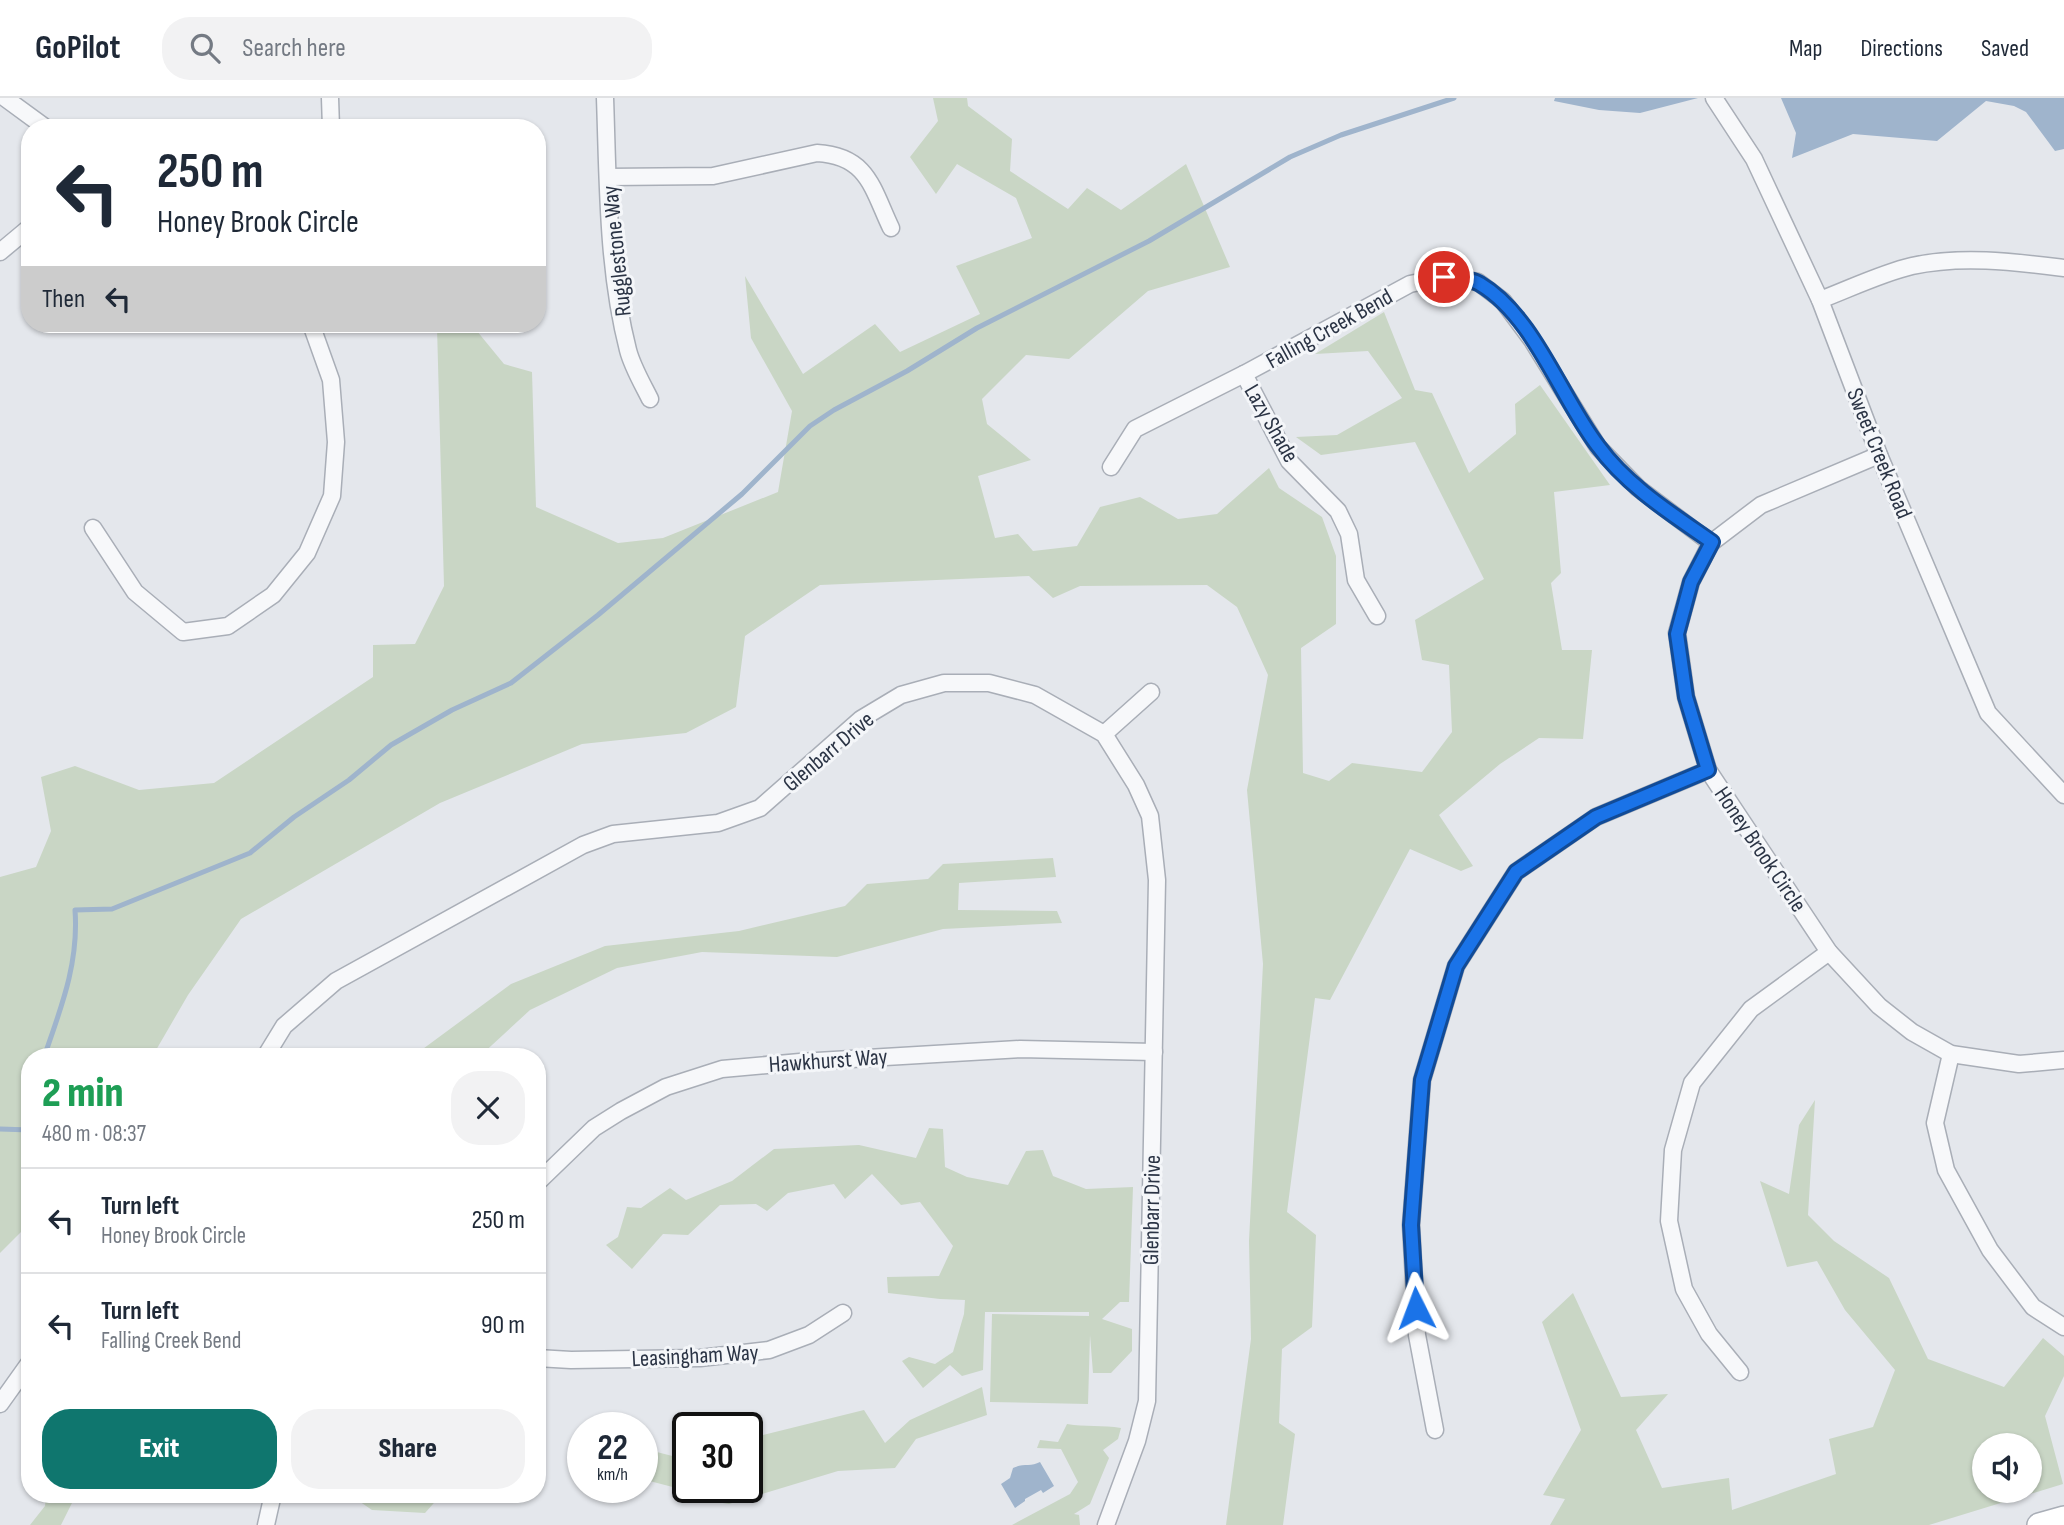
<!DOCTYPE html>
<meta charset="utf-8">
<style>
body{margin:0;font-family:"Sofia Sans Condensed",sans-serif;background:#f2f2f3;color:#1f2937;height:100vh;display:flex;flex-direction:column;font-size:26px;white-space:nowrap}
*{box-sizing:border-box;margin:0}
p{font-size:23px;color:#747a83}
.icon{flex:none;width:38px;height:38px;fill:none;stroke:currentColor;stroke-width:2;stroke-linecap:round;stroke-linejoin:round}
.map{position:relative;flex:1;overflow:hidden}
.drawer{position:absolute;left:21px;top:950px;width:525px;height:455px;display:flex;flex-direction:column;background:#fff;border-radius:28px;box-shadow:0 2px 5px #0004}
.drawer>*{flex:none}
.banner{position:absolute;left:21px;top:21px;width:525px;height:214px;border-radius:28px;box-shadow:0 2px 5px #0004;background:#fff;color:#1f2937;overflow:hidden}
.buttons{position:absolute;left:1972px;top:1335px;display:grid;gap:14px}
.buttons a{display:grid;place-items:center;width:70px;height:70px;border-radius:50%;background:#fff;box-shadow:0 2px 5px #0004;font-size:35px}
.speed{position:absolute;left:567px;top:1314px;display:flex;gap:14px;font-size:35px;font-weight:700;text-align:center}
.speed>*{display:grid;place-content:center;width:91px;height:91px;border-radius:50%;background:#fff;box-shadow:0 2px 5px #0004;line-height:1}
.speed small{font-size:18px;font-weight:400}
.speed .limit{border:4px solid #111;border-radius:10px;background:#fff;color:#111}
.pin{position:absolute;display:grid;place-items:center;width:60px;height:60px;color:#fff;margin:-30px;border:4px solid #fff;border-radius:50%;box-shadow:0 2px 7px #0007}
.me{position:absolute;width:77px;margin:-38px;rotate:357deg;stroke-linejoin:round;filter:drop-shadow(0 0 5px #0008)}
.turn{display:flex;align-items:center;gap:24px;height:147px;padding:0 21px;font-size:32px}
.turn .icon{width:91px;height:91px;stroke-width:2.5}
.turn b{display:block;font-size:49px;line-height:60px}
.then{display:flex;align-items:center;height:66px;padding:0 21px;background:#0003;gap:14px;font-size:26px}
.round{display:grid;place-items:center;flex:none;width:74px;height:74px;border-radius:28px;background:#f2f2f3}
.headline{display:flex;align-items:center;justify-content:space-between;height:119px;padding:0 21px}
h1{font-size:42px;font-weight:800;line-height:52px;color:#1e9e55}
.button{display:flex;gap:14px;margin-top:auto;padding:14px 21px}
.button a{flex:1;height:80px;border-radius:28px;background:#0f766e;color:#fff;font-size:28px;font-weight:800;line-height:80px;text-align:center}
.button a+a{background:#f2f2f3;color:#1f2937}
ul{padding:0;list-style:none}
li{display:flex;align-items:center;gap:21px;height:105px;padding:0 21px;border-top:2px solid #e0e1e3}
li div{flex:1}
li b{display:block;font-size:26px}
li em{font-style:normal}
header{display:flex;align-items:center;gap:42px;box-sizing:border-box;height:98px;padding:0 35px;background:#fff;border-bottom:2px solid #e0e1e3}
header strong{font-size:33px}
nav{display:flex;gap:38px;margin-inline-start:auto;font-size:24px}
.search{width:490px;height:63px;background:#f2f2f3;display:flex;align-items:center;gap:18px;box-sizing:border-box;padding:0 24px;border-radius:28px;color:#747a83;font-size:26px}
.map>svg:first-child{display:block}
.green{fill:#c9d6c5;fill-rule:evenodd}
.water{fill:#9fb4cc}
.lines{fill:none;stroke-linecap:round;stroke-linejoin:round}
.stream{stroke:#9fb4cc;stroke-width:5}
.minor-casing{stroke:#a9aeb7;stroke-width:19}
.secondary-casing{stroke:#a9aeb7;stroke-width:26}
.minor{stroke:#f7f8fa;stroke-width:16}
.secondary{stroke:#fff;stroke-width:23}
.route-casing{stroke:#114b97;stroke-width:18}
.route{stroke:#1a73e8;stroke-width:12}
.labels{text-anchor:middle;stroke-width:6;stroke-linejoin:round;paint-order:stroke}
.street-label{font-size:23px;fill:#2b3445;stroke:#f4f6f9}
</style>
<header>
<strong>GoPilot</strong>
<div class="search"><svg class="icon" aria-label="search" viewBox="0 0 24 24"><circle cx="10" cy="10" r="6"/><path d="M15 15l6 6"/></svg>Search here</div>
<nav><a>Map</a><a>Directions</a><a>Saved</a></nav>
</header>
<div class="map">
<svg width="2064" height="1427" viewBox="0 0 2064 1427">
<rect width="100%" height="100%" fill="#e4e7ec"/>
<!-- green -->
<g class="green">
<path d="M933 0H967L968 8 1012 41 1010 73 1068 111 1087 90 1121 112 1186 66 1230 169 1148 193 1069 261 1026 257 982 301 987 326 1031 362 978 378 995 440 1018 436 1033 453 1077 448 1100 409 1140 399 1178 421 1217 416 1269 370 1279 390 1322 419 1336 458V526L1301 550 1303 675 1329 683 1352 665 1422 674 1452 634 1449 567 1422 562 1415 522 1484 481 1415 344 1321 357 1296 339 1337 337 1402 300 1368 253 1315 256 1384 214 1415 292 1432 295 1469 375 1516 336 1515 306 1540 287 1610 387 1554 394 1561 475 1551 485 1562 552H1592L1583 641 1539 640 1500 666 1439 717 1473 768 1461 773 1410 751 1330 902 1315 900 1287 1114 1316 1137 1312 1229 1282 1251 1279 1325 1295 1336 1283 1427H1226L1251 1241 1249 1143 1263 866 1247 692 1268 577 1237 509 1207 487 1080 488 1053 500 1029 478 820 487 745 538 736 609 686 635 582 646 440 705 241 821 188 897 152 959H30V1125L0 1155V779L36 769 51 733 41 679 75 668 139 692 214 685 373 579V547L415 546 444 488 437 229 472 227 504 266 532 274 536 409 618 445 663 440 778 394 792 313 751 240 745 178 803 276 875 226 900 254 980 216 956 168 1032 140 1016 100 957 66 936 96 910 59 938 23Z"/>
<path d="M1053 760 1056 779 959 785 958 812 1057 813 1062 825 943 831 837 859 702 854 617 870 530 912 479 959H412L511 886 605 848 739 833 845 808 867 786 928 781 943 766Z"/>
<path d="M1815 1002 1808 1117 1834 1143 1889 1180 1928 1261 2004 1289 2043 1240 2064 1258V1278L2045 1318 2063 1386 1929 1427H1550L1565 1401 1543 1397 1581 1332 1542 1224 1573 1195 1621 1299 1668 1296 1636 1332 1662 1390 1729 1380 1732 1412 1836 1376 1829 1341 1873 1329 1895 1272 1845 1212 1817 1163 1787 1169 1760 1083 1789 1096 1799 1027ZM1984 1348H2030V1393H1984Z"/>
<path d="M929 1030 943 1031 945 1069 967 1079 1008 1087 1026 1053 1043 1052 1053 1078 1086 1091 1133 1089 1129 1204H1120L1102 1221 1132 1231V1253L1111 1275H1093L1090 1237 1088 1306 990 1304 992 1216 1089 1218V1214H985L983 1272 962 1278 950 1267 923 1290 902 1263 909 1259 935 1266 953 1254 964 1216 965 1202 940 1201 888 1195 887 1179 939 1178 953 1148 920 1104 901 1107 872 1076 845 1101 834 1086 788 1095 767 1113 756 1106 720 1107 688 1137 663 1136 632 1171 606 1147 618 1139 627 1109 641 1110 670 1090 686 1102 732 1083 774 1051 859 1047 916 1060Z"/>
<path d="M982 1289 987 1317 916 1341 895 1370 838 1373 729 1406 696 1401 684 1392 642 1381V1353L645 1351 688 1362V1390H747V1341L864 1312 885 1345 910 1322Z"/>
<path d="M1067 1326C1085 1329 1103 1327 1121 1330L1118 1341 1103 1352 1109 1360 1090 1406 1074 1416 1079 1417 1080 1427H1012L1070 1396 1078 1384 1061 1351 1037 1350 1040 1342 1058 1344Z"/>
<path d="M46 1397H76L61 1427H30L45 1408Z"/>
<path d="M350 1397H441L425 1415 372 1412Z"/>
</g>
<!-- water -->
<g class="water">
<path d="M1555 0H1698L1640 15 1599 12 1554 3Z"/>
<path d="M1781 0H2064V51L2055 53 2026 14 2014 8 1986 3 1937 43 1853 36 1792 60 1796 35Z"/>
<path d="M1040 1364 1054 1388 1043 1395 1041 1392 1025 1401V1403L1015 1410 1001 1386 1010 1380 1013 1370C1023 1365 1031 1369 1040 1364Z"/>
</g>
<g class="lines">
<!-- stream -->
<g class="stream">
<path d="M44 959C61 910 79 865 75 812L112 811 250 755 294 719 349 682 391 647 452 612 511 585 598 517 742 396 810 328 834 312 907 273 977 230 1149 143 1290 59 1341 37 1454 0"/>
<path d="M0 1031 30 1032"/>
</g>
<defs>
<g id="minor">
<path d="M5 0 46 30"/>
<path d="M330 0 331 30"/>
<path d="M605 0C608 83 607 170 628 252 632 268 642 285 650 301"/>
<path d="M1714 0 1754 61 1820 202 1879 357 1988 615 2064 697"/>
<path d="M608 79 713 78 817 55C868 58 872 90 891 130"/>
<path d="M0 154 30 129"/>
<path d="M1820 202C1849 191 1882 175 1912 168 1962 157 2015 164 2064 170"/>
<path d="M1244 276 1289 363 1338 413 1349 436 1356 482 1377 518"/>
<path d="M1879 357 1761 407 1711 445 1691 484 1677 535 1686 599 1708 672 1829 854 1879 908 1912 934 1951 956 2019 966 2064 962"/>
<path d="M1111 369 1135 331 1244 276 1410 186 1444 179 1478 184 1503 203 1532 242 1598 349 1638 390 1711 445"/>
<path d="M93 430 135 494 183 534 228 528 273 497 307 455 332 398 336 344 331 282 311 226"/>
<path d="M1104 636 1151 594"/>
<path d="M1951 956 1935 1025 1946 1072 1990 1152 2033 1209 2064 1229"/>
<path d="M265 959 284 928 336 883 583 747 613 736 718 725 760 710 861 621 901 597 944 585H989L1035 597 1104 636 1136 687 1150 718 1157 782 1147 1303 1137 1343 1106 1427"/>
<path d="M537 1085 594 1030 621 1013 666 989 722 971 800 964 1020 951 1154 954"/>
<path d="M537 1260 571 1262 700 1260 769 1252 809 1237 843 1215"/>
<path d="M1740 1274 1709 1236 1684 1191 1669 1123 1673 1052 1692 985 1751 911 1829 854"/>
<path d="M0 1306 30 1264"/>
<path d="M1435 1332 1417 1237 1411 1127 1422 982 1456 868 1516 774 1596 719 1708 672"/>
<path d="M266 1427 273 1396"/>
</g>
<path id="secondary" d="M2039 1427 2064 1420"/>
</defs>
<!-- minor casing -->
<use href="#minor" class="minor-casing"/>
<!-- secondary casing -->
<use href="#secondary" class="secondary-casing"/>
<!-- minor -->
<use href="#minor" class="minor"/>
<!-- secondary -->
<use href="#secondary" class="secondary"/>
</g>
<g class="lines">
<defs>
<path id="route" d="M1416 1210 1411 1127 1422 982 1456 868 1516 774 1596 719 1708 672 1686 599 1677 536 1691 484 1712 444C1672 416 1627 388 1598 348 1561 300 1534 218 1480 186 1471 180 1455 181 1444 179"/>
</defs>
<!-- route casing -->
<use href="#route" class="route-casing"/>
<!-- route -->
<use href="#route" class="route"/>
</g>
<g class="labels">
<!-- street labels -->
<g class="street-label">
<text transform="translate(616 153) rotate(-96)" y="8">Rugglestone Way</text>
<text transform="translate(1329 230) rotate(-29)" y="8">Falling Creek Bend</text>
<text transform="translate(1272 325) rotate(60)" y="8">Lazy Shade</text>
<text transform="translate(1880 355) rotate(68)" y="8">Sweet Creek Road</text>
<text transform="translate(828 653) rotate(-40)" y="8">Glenbarr Drive</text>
<text transform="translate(1761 751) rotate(56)" y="8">Honey Brook Circle</text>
<text transform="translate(828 962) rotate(-4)" y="8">Hawkhurst Way</text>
<text transform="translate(1151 1112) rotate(-89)" y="8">Glenbarr Drive</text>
<text transform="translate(695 1257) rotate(-3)" y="8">Leasingham Way</text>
</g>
</g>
</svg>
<div class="buttons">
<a><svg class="icon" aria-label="sound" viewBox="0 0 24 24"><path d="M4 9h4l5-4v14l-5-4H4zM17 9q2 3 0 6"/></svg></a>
</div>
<div class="speed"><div>22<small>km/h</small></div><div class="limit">30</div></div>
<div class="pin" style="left:1444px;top:179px;background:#d93025"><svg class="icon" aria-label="arrive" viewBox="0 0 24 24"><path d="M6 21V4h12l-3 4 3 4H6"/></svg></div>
<svg class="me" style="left:1416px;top:1210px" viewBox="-20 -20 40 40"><path d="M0-17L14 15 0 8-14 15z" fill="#1a73e8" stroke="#fff" stroke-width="4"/></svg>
<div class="banner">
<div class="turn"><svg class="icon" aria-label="left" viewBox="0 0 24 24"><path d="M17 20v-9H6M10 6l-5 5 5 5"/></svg><div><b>250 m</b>Honey Brook Circle</div></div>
<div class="then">Then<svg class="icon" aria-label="left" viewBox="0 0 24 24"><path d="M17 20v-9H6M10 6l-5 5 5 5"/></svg></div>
</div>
<section class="drawer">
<div class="headline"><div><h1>2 min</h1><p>480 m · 08:37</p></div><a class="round"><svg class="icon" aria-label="close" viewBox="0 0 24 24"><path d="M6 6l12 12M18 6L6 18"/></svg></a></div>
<ul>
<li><svg class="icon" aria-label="left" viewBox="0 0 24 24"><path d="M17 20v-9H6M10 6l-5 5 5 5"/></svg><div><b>Turn left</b><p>Honey Brook Circle</p></div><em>250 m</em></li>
<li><svg class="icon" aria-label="left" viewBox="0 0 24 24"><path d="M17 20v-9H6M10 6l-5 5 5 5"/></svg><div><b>Turn left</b><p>Falling Creek Bend</p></div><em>90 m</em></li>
</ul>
<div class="button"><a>Exit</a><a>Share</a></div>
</section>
</div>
